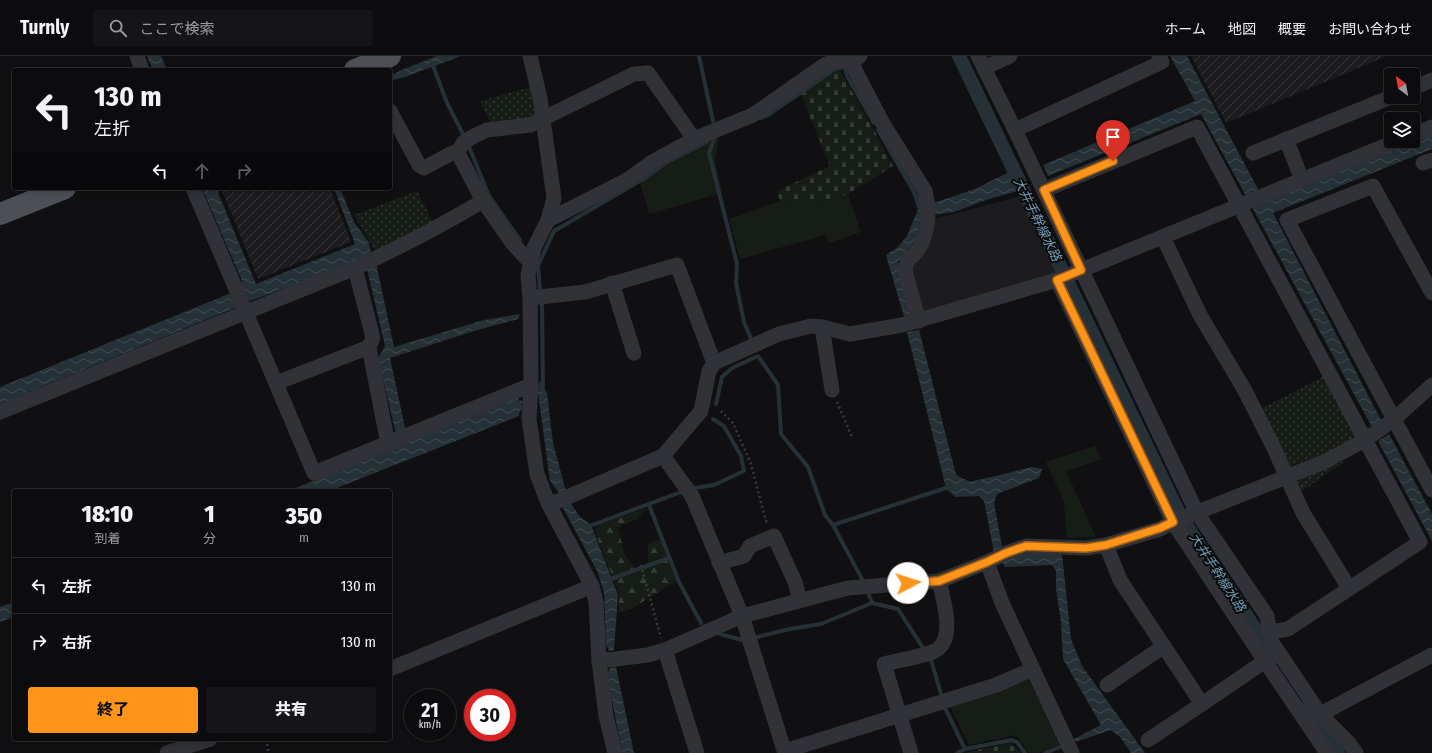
<!DOCTYPE html>
<html lang="ja">
<meta charset="utf-8">
<style>
body{margin:0;font-family:"Fira Sans Condensed","Noto Sans JP",sans-serif;background:#151517;color:#f1f3f6;height:100vh;display:flex;flex-direction:column;font-size:15px;white-space:nowrap}
*{box-sizing:border-box;margin:0}
p{font-size:13px;color:#9a9b9e}
.icon{flex:none;width:22px;height:22px;fill:none;stroke:currentColor;stroke-width:2;stroke-linecap:round;stroke-linejoin:round}
.map{position:relative;flex:1;overflow:hidden}
.sheet{position:absolute;left:12px;top:433px;width:380px;height:252px;display:flex;flex-direction:column;background:#0c0c0e;border-radius:4px;box-shadow:0 2px 6px #0003,0 0 0 1px #2c2c2e}
.sheet>*{flex:none}
.top-card{position:absolute;left:12px;top:12px;width:380px;height:122px;border-radius:4px;box-shadow:0 2px 6px #0003,0 0 0 1px #2c2c2e;background:#0c0c0e;color:#f1f3f6;overflow:hidden}
.needle{width:26px;rotate:329deg}
.tools{position:absolute;left:1384px;top:12px;display:grid;gap:8px}
.tools a{display:grid;place-items:center;width:36px;height:36px;border-radius:4px;background:#0c0c0e;box-shadow:0 2px 6px #0003,0 0 0 1px #2c2c2e;font-size:20px}
.speed{position:absolute;left:404px;top:633px;display:flex;gap:8px;font-size:20px;font-weight:700;text-align:center}
.speed>*{display:grid;place-content:center;width:52px;height:52px;border-radius:50%;background:#0c0c0e;box-shadow:0 2px 6px #0003,0 0 0 1px #2c2c2e;line-height:1}
.speed small{font-size:10px;font-weight:400}
.speed .limit{border:6px solid #d22;background:#fff;color:#111}
.pin{position:absolute;display:grid;place-items:center;width:34px;height:34px;color:#fff;margin:-41px -17px;border-radius:50% 50% 50% 0;rotate:-45deg;box-shadow:0 0 4px #0007}
.pin .icon{rotate:45deg}
.me{position:absolute;width:44px;margin:-22px;rotate:85deg;stroke-linejoin:round;filter:drop-shadow(0 0 3px #0008)}
.turn{display:flex;align-items:center;gap:14px;height:84px;padding:0 16px;font-size:18px}
.turn .icon{width:52px;height:52px;stroke-width:2.5}
.turn b{display:block;font-size:28px;line-height:34px}
.lanes{display:flex;align-items:center;height:38px;padding:0 16px;background:#0003;justify-content:center;gap:20px;direction:ltr}
.lanes .off{opacity:.35}
.eta{display:flex;justify-content:space-evenly;align-items:center;height:68px;text-align:center}
.eta b{font-size:24px;font-weight:800;line-height:28px}
.primary-button{display:flex;gap:8px;margin-top:auto;padding:8px 16px}
.primary-button a{flex:1;height:46px;border-radius:4px;background:#ff941a;color:#111;font-size:16px;font-weight:800;line-height:46px;text-align:center}
.primary-button a+a{background:#151517;color:#f1f3f6}
ul{padding:0;list-style:none}
li{display:flex;align-items:center;gap:12px;height:56px;padding:0 16px;border-top:1px solid #2c2c2e}
li div{flex:1}
li b{display:block;font-size:15px}
li em{font-style:normal}
header{display:flex;align-items:center;gap:24px;box-sizing:border-box;height:56px;padding:0 20px;background:#0c0c0e;border-bottom:1px solid #2c2c2e}
header strong{font-size:19px}
nav{display:flex;gap:22px;margin-inline-start:auto;font-size:14px}
.search{width:280px;height:36px;background:#151517;display:flex;align-items:center;gap:10px;box-sizing:border-box;padding:0 14px;border-radius:4px;color:#9a9b9e;font-size:15px}
.map>svg:first-child{display:block}
.built{fill:#1c1c1f}
.industrial{fill:url(#industrial-furrows)}
.grass{fill:#161d16}
.forest{fill:url(#forest-firs)}
.cemetery{fill:url(#cemetery-stones)}
.park{fill:url(#park-dots)}
.water{fill:url(#water-waves)}
.lines{fill:none;stroke-linecap:round;stroke-linejoin:round}
.stream{stroke:#253136;stroke-width:4}
.canal{stroke:#253136;stroke-width:14}
.path{stroke:#373a3e;stroke-width:2.5;stroke-dasharray:2 3;stroke-linecap:butt}
.minor{stroke:#313237;stroke-width:15}
.primary{stroke:#4c5056;stroke-width:22}
.route-casing{stroke:#a66011;stroke-width:10}
.route{stroke:#ff941a;stroke-width:7}
.labels{text-anchor:middle;stroke-width:4;stroke-linejoin:round;paint-order:stroke}
.water-label{font-size:13px;font-style:italic;fill:#729db3;stroke:#0b0b0d}
</style>
<header>
<strong>Turnly</strong>
<div class="search"><svg class="icon" aria-label="search" viewBox="0 0 24 24"><circle cx="10" cy="10" r="6"/><path d="M15 15l6 6"/></svg>ここで検索</div>
<nav><a>ホーム</a><a>地図</a><a>概要</a><a>お問い合わせ</a></nav>
</header>
<div class="map">
<svg width="1432" height="697" viewBox="0 0 1432 697">
<defs>
<pattern id="industrial-furrows" width="10" height="10" patternUnits="userSpaceOnUse"><rect width="10" height="10" fill="#1c1c1f"/><path d="M-1 1l2-2M0 10L10 0M9 11l2-2" fill="none" stroke="#3a3a3d"/></pattern>
<pattern id="forest-firs" width="22" height="20" patternUnits="userSpaceOnUse"><rect width="22" height="20" fill="#161d16"/><path d="M5 1l3.5 6h-7zM16 11l3.5 6h-7z" fill="#353b36"/></pattern>
<pattern id="cemetery-stones" width="16" height="16" patternUnits="userSpaceOnUse"><rect width="16" height="16" fill="#161d16"/><path d="M2 7V4a2 2 0 0 1 4 0v3zM10 15v-3a2 2 0 0 1 4 0v3z" fill="#353b36"/></pattern>
<pattern id="park-dots" width="8" height="8" patternUnits="userSpaceOnUse"><rect width="8" height="8" fill="#161d16"/><path d="M2 2h.1M6 6h.1" fill="none" stroke="#353b36" stroke-width="1.8" stroke-linecap="round"/></pattern>
<pattern id="water-waves" width="16" height="10" patternUnits="userSpaceOnUse"><rect width="16" height="10" fill="#253136"/><path d="M0 5q4-4 8 0t8 0" fill="none" stroke="#414c51"/></pattern>
</defs>
<rect width="100%" height="100%" fill="#101012"/>
<!-- built -->
<path class="built" d="M1021 140 1057 217 922 259 908 211 931 164Z"/>
<!-- industrial -->
<g class="industrial">
<path d="M1191 0H1387L1226 67Z"/>
<path d="M221 132H330L351 186 258 223Z"/>
</g>
<!-- grass -->
<g class="grass">
<path d="M719 81 715 104 722 137 649 158 639 123 704 83Z"/>
<path d="M848 138 861 176 829 187 826 179 740 203 729 163 780 145 814 147Z"/>
<path d="M1095 390 1102 403 1066 415 1096 481 1067 482 1064 446 1046 406Z"/>
<path d="M1029 624 1060 688 1038 697H1029L1016 679 969 689 949 648Z"/>
</g>
<!-- forest -->
<path class="forest" d="M647 452 637 463 618 471 624 497 635 512 648 507V487L660 483 676 525 633 552 619 557V537L595 477 597 470Z"/>
<!-- cemetery -->
<g class="cemetery">
<path d="M840 15 873 72 893 110 848 138 814 147 780 145 777 135 830 110 801 39 831 18Z"/>
<path d="M1011 687 1018 693 1021 697H964Z"/>
</g>
<!-- park -->
<g class="park">
<path d="M531 31 535 63 492 69 480 45Z"/>
<path d="M417 135 433 166 376 196 354 159Z"/>
<path d="M1326 319 1358 379 1330 395 1290 410 1261 353Z"/>
<path d="M1347 404 1299 437 1295 429 1301 422Z"/>
</g>
<!-- water -->
<g class="water">
<path d="M147 0H161L167 14H153Z"/>
<path d="M437 0H461L405 21 390 25V20L404 13Z"/>
<path d="M1170 0H1187L1259 135 1246 140 1201 58 1048 120 1043 109 1195 45Z"/>
<path d="M1432 78V93L1273 157 1381 364 1372 371 1252 151Z"/>
<path d="M1009 116 1018 135 989 143 954 156 933 159 934 147 975 133Z"/>
<path d="M202 132H216L256 228 355 188 334 132H340L354 166 369 187 371 197 327 217 250 245 240 232 242 225Z"/>
<path d="M917 134 921 138 922 160 916 184 898 206 914 261 905 264 886 199 898 191 907 180 918 153Z"/>
<path d="M376 207 394 291 484 264 520 258 518 263 474 275 390 302 406 376 396 378 378 302 385 290 367 213Z"/>
<path d="M231 237 237 251 0 348V331Z"/>
<path d="M919 274 956 419 970 426 1032 411 1042 413 1039 422 997 438 994 447 1002 491 994 496 984 445 979 440 955 441 946 432 907 276Z"/>
<path d="M540 325 547 337 553 387 568 443 580 461 591 469 618 539 614 594 609 595 606 588 604 536 597 515 562 450 559 437 550 425 538 337Z"/>
<path d="M518 342 519 345 522 344V354L519 356V360L329 435H288Z"/>
<path d="M1389 378 1432 458V485L1378 385Z"/>
<path d="M1030 497 1062 498 1071 583 1082 610 1145 697H1131L1120 681 1111 674 1075 686 1074 683 1101 669 1063 603 1061 567 1056 532V515L1052 509 1005 511 1001 504Z"/>
<path d="M14 546V561L0 566V551Z"/>
<path d="M616 611 634 697H623L622 695 607 619 610 612Z"/>
</g>
<g class="lines">
<!-- stream -->
<g class="stream">
<path d="M699 0 713 65"/>
<path d="M432 7 447 47 463 78"/>
<path d="M761 62 768 59 835 13 845 11 847 20 874 67"/>
<path d="M878 74 914 136 919 151"/>
<path d="M715 81 709 97 737 208 736 227 744 266 752 285"/>
<path d="M468 88 489 140 520 184"/>
<path d="M540 233 538 210 554 175 645 122 667 106 707 86"/>
<path d="M542 248 543 335"/>
<path d="M716 348 722 321 732 312 758 300 778 329 781 378 808 411 825 459 833 469 862 523"/>
<path d="M695 432 714 429 744 415 741 400 724 370 713 363"/>
<path d="M649 449 679 526 701 567"/>
<path d="M833 469 946 432 951 433"/>
<path d="M587 471 681 436"/>
<path d="M608 524 669 502"/>
<path d="M869 539 872 547 898 553 923 592"/>
<path d="M720 578 742 584"/>
<path d="M757 581 790 573 821 568 872 547"/>
<path d="M931 604 941 638"/>
<path d="M945 652 965 693 1012 684 1017 686 1025 697"/>
<path d="M957 697 965 693"/>
<path d="M1045 697 1060 691"/>
</g>
<!-- canal -->
<g class="canal">
<path d="M959 0 1177 453 1190 475 1274 601"/>
<path d="M1307 652 1338 697"/>
</g>
<!-- path -->
<g class="path">
<path d="M837 346 852 381"/>
<path d="M721 355 733 367 751 408 765 462 767 467"/>
<path d="M641 509 661 582"/>
<path d="M267 683 268 697"/>
</g>
<!-- minor -->
<g class="minor">
<path d="M137 0 142 14"/>
<path d="M530 0 540 42 554 142 548 164 534 192 528 219 530 242 531 329 529 363 537 418 548 447 592 530 596 546 599 605 606 660 615 697"/>
<path d="M978 0 1015 74 1197 457 1267 560 1271 585 1320 658 1348 686 1356 697"/>
<path d="M853 6 855 14 882 66 925 135C930 154 929 175 919 192 913 203 906 201 905 215L919 265"/>
<path d="M984 12 1010 0"/>
<path d="M1413 32 1432 24"/>
<path d="M390 55 419 109 424 112 452 97H457L460 101 483 145 513 188 530 206"/>
<path d="M1015 74 1162 6 1159 0"/>
<path d="M1413 79 1432 71"/>
<path d="M1286 83 1302 124"/>
<path d="M457 97 463 87 472 81 487 74 530 69 634 18 648 17 694 83"/>
<path d="M1253 97 1391 41"/>
<path d="M1423 107 1432 104"/>
<path d="M193 132 314 417 531 329"/>
<path d="M1044 134 1197 71 1420 486 1288 573 1270 576"/>
<path d="M548 164 627 124 652 106 694 83 753 59 826 8C830 7 835 5 839 4 851 4 848 11 860 0"/>
<path d="M1163 181 1200 259 1244 333 1273 390 1303 457 1349 532"/>
<path d="M355 212 373 282 369 291 388 388"/>
<path d="M1057 224 1173 466 1265 605 1327 697"/>
<path d="M612 227 634 297"/>
<path d="M1432 237 1373 130 1287 164 1432 434"/>
<path d="M530 242 585 236 677 209 714 307"/>
<path d="M822 271 832 334"/>
<path d="M276 327 369 291"/>
<path d="M0 356 355 212C399 192 442 169 483 145"/>
<path d="M663 400 692 440 742 560 785 697"/>
<path d="M549 449 663 400 701 355 709 315 714 307 779 278 811 270 822 271 850 278 902 269 1057 224 1397 85"/>
<path d="M1106 489 1120 524 1202 648 1265 605"/>
<path d="M987 506 1002 547 1072 697"/>
<path d="M719 507 744 500 750 490 774 480 795 526 800 544"/>
<path d="M665 594 697 697"/>
<path d="M599 605 648 599 665 594 742 560 848 532 939 525 987 506 1006 497 1026 490 1086 492 1106 489 1160 473 1173 466 1326 405 1365 384 1393 364 1432 329"/>
<path d="M390 613 592 530"/>
<path d="M1107 629 1164 590"/>
<path d="M1313 662 1432 599"/>
<path d="M1148 684 1202 648"/>
<path d="M785 695 996 629 1033 613"/>
<path d="M167 697 210 683"/>
<path d="M911 697 884 608C895 605 931 599 938 593 955 579 943 543 939 525"/>
</g>
<!-- primary -->
<g class="primary">
<path d="M355 14 390 0"/>
<path d="M0 158 65 132"/>
</g>
</g>
<g class="lines">
<defs>
<path id="route" d="M908 527 939 525 987 506 1006 497 1026 490 1086 492 1106 489 1160 472 1173 466 1057 224 1081 214 1044 134 1113 105"/>
</defs>
<!-- route casing -->
<use href="#route" class="route-casing"/>
<!-- route -->
<use href="#route" class="route"/>
</g>
<g class="labels">
<!-- water labels -->
<g class="water-label">
<text transform="translate(1038 163) rotate(64)" y="5">大井手幹線水路</text>
<text transform="translate(1218 516) rotate(57)" y="5">大井手幹線水路</text>
</g>
</g>
</svg>
<div class="tools">
<a><svg class="needle" viewBox="-14 -14 28 28"><path d="M0-13l5 13h-10z" fill="#e53935"/><path d="M0 13l5-13h-10z" fill="#9a9b9e"/></svg></a>
<a><svg class="icon" aria-label="layers" viewBox="0 0 24 24"><path d="M12 4l9 5-9 5-9-5zM3 14l9 5 9-5"/></svg></a>
</div>
<div class="speed"><div>21<small>km/h</small></div><div class="limit">30</div></div>
<div class="pin" style="left:1113px;top:105px;background:#d93025"><svg class="icon" aria-label="arrive" viewBox="0 0 24 24"><path d="M6 21V4h12l-3 4 3 4H6"/></svg></div>
<svg class="me" style="left:908px;top:527px" viewBox="-20 -20 40 40"><circle r="19" fill="#fff"/><path d="M0-13L10 11 0 6-10 11z" fill="#ff941a"/></svg>
<div class="top-card">
<div class="turn"><svg class="icon" aria-label="left" viewBox="0 0 24 24"><path d="M17 20v-9H6M10 6l-5 5 5 5"/></svg><div><b>130 m</b>左折</div></div>
<div class="lanes"><svg class="icon" aria-label="left" viewBox="0 0 24 24"><path d="M17 20v-9H6M10 6l-5 5 5 5"/></svg><svg class="icon off" aria-label="ahead" viewBox="0 0 24 24"><path d="M12 20V5M6 11l6-6 6 6"/></svg><svg class="icon off" aria-label="right" viewBox="0 0 24 24"><path d="M7 20v-9h11M14 6l5 5-5 5"/></svg></div>
</div>
<section class="sheet">
<div class="eta">
<div><b>18:10</b><p>到着</p></div>
<div><b>1</b><p>分</p></div>
<div><b>350</b><p>m</p></div>
</div>
<ul>
<li><svg class="icon" aria-label="left" viewBox="0 0 24 24"><path d="M17 20v-9H6M10 6l-5 5 5 5"/></svg><div><b>左折</b></div><em>130 m</em></li>
<li><svg class="icon" aria-label="right" viewBox="0 0 24 24"><path d="M7 20v-9h11M14 6l5 5-5 5"/></svg><div><b>右折</b></div><em>130 m</em></li>
</ul>
<div class="primary-button"><a>終了</a><a>共有</a></div>
</section>
</div>
